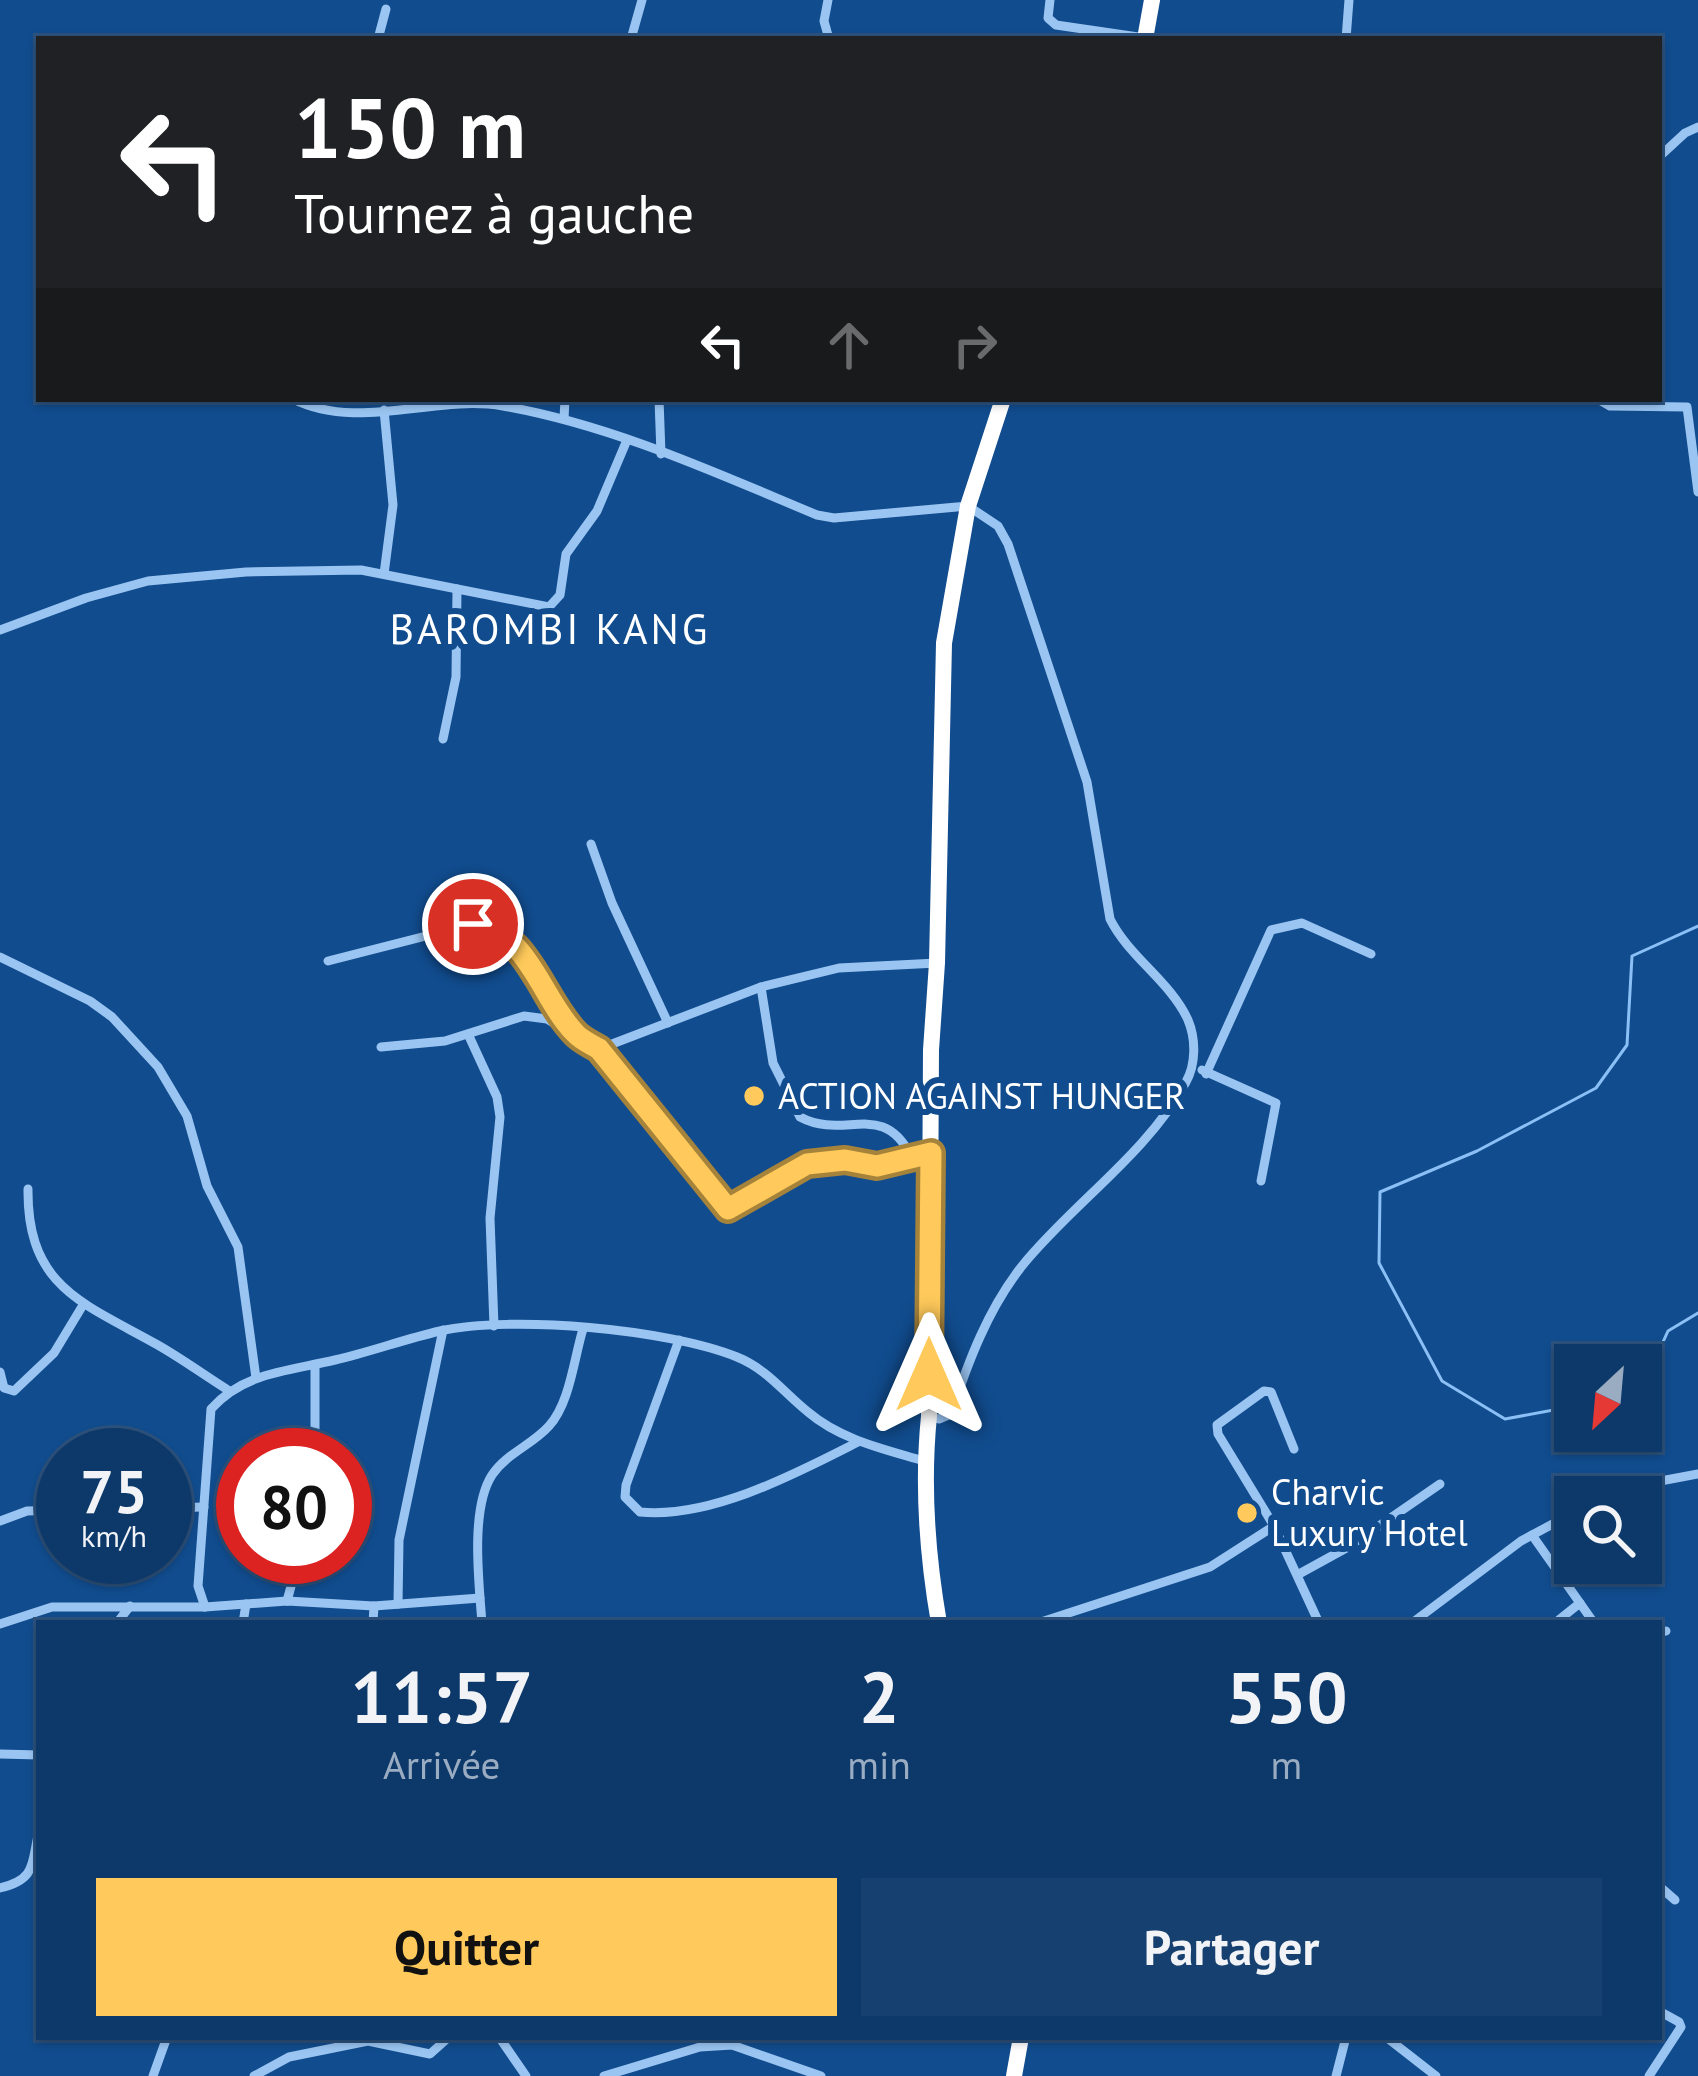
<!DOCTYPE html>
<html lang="fr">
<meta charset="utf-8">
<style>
body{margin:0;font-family:"PT Sans",sans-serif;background:#164070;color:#f1f3f6;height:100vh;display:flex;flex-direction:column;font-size:45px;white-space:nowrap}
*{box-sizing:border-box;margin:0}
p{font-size:39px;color:#9aacc1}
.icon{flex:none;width:66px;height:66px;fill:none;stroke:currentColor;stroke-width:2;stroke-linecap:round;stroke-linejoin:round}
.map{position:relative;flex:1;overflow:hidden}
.side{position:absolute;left:36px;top:1620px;width:1626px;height:420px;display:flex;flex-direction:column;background:#0d396a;border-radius:0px;box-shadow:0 3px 9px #0004,0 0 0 3px #2d537e}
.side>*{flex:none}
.hud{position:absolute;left:36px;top:36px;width:1626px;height:366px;border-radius:0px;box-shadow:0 3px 9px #0004,0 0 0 3px #2d537e;background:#202124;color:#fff;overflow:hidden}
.needle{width:78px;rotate:206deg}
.controls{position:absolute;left:1554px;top:1344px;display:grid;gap:24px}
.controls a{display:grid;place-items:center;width:108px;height:108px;border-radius:0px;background:#0d396a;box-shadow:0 3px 9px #0004,0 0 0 3px #2d537e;font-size:60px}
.speed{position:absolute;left:36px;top:1428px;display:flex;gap:24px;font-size:60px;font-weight:700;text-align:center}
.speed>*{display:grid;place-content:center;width:156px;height:156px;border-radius:50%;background:#0d396a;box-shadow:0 3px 9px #0004,0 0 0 3px #2d537e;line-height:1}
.speed small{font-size:30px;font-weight:400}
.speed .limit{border:18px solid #d22;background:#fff;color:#111}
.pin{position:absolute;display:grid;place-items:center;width:102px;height:102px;color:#fff;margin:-51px;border:6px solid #fff;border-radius:50%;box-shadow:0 3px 12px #0007}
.me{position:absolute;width:132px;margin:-66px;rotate:0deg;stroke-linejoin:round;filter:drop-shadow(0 0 9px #0008)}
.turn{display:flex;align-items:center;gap:42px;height:252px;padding:0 60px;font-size:54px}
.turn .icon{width:156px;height:156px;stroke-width:2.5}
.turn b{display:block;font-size:84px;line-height:102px}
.lanes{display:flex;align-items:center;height:114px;padding:0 60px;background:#0003;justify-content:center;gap:60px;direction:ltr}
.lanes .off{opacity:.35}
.eta{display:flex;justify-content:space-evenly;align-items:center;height:204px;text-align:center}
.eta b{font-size:72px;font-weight:800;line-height:84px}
.button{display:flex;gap:24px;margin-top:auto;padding:24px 60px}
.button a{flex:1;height:138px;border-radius:0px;background:#ffca5b;color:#111;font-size:48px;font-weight:800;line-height:138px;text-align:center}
.button a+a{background:#164070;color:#f1f3f6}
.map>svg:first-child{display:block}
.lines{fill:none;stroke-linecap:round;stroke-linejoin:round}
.stream{stroke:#8bc0f6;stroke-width:3}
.street{stroke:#9ac5f2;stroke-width:9}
.highway{stroke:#fff;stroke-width:16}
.route-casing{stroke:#a6833b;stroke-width:30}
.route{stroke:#ffca5b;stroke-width:21}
.poi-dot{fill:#ffca5b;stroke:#114c8e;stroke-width:4.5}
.labels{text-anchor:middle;stroke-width:12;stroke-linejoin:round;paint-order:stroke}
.poi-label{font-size:36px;fill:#fff;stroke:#114c8e;text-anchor:start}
.quarter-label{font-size:42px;letter-spacing:3px;fill:#fff;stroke:#114c8e}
</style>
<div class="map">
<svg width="1698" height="2076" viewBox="0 0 1698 2076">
<rect width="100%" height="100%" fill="#114c8e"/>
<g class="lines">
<!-- stream -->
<g class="stream">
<path d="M1641 1382 1647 1377 1668 1331 1698 1313"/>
<path d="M1575 1406 1505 1419 1442 1381 1379 1263 1380 1192 1477 1151 1596 1088 1627 1045 1632 956 1698 926"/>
</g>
<!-- street -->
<g class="street">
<path d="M828 0 824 21 829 39"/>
<path d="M1050 0 1048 18 1056 25 1145 38"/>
<path d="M378 39 386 9"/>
<path d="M631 39 642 0"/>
<path d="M1346 39 1349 0"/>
<path d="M1659 157 1685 133 1698 127"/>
<path d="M293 399C359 432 434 394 503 406 612 425 716 473 817 515L834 518 968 506 998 526 1008 544 1087 782 1110 919C1129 957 1171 982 1188 1020 1196 1039 1196 1064 1186 1082 1147 1154 1072 1204 1022 1266 988 1309 968 1362 951 1414L939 1419 929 1416"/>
<path d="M659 399 661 454"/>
<path d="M1598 399 1610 406 1687 407 1698 492"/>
<path d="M384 410 393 505 384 574"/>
<path d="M564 419 565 399"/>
<path d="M0 630 86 598 148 581 246 572 361 570 549 607 560 595 566 554 597 511 627 440"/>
<path d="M443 739 456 677 457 589"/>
<path d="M591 844 612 903 668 1023"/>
<path d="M0 957 90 1001 112 1017 158 1067 187 1116 207 1186 238 1247 256 1378"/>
<path d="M328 961 473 924C523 931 547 992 573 1030"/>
<path d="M761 987 773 1063 800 1117C845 1141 882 1099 911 1156"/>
<path d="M468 1034 497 1097 500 1117 490 1218 494 1326"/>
<path d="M381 1047 445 1041 524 1016 547 1019 599 1049 761 987 839 968 937 963"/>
<path d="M599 1049 721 1205 729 1209 807 1164 845 1160 877 1166 931 1153"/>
<path d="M1202 1070 1276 1103 1261 1181"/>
<path d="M1206 1074 1271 930 1302 923 1371 954"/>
<path d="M28 1189C27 1287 83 1303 156 1344 181 1358 204 1375 228 1390"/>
<path d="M679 1340 626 1485 625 1497 640 1512C711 1519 797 1473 858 1442"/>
<path d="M315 1365V1455"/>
<path d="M0 1372 4 1388 14 1391 54 1353 83 1305"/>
<path d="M1294 1449 1271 1392 1264 1391 1217 1425 1218 1434 1274 1526 1319 1623"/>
<path d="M1607 1497 1634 1486 1698 1474"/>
<path d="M165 1508 204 1507"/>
<path d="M0 1521 27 1511 63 1510"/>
<path d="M1532 1535 1594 1623"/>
<path d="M1299 1574 1350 1546 1440 1484"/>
<path d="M287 1601 299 1557"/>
<path d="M398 1604 399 1540 443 1330"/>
<path d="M374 1606 480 1598"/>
<path d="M117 1623 130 1606"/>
<path d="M243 1623 246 1604"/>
<path d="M373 1623 374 1606 287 1601 205 1607 198 1586 211 1409C244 1372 289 1371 335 1360 370 1352 405 1339 440 1331 512 1315 668 1329 737 1357 767 1369 784 1393 808 1412 841 1440 884 1449 924 1461"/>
<path d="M482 1623C479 1583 470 1509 492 1475 507 1453 532 1445 549 1426 570 1403 574 1358 583 1329"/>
<path d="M630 1623H644"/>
<path d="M1038 1623 1210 1567 1274 1526"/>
<path d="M1412 1623 1521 1541 1575 1512"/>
<path d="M1555 1623 1580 1603"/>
<path d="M0 1624 52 1607H205"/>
<path d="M1659 1633 1666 1631"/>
<path d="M0 1754 39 1755"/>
<path d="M1659 1886 1675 1900"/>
<path d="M0 1888C37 1879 31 1864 39 1831"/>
<path d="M499 2037 526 2076"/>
<path d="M1386 2037 1436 2076"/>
<path d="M153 2076 167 2037"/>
<path d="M254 2076 289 2057 368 2041 430 2054 449 2037"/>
<path d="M604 2076 700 2047 732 2045 821 2076"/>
<path d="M1336 2076 1346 2037"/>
<path d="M1649 2076 1681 2027 1679 2022 1659 2011"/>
</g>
<!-- highway -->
<g class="highway">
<path d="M1145 39 1152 0"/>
<path d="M939 1623C927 1554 922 1486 929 1416L931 1050 937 963 944 643 968 506 1003 399"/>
<path d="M1014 2076 1021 2037"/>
</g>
</g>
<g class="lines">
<defs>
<path id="route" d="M473 924C529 932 540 997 575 1033 581 1040 591 1044 599 1049L728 1209 807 1164 845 1160 877 1166 931 1153 929 1375"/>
</defs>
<!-- route casing -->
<use href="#route" class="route-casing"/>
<!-- route -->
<use href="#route" class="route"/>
</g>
<!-- markers -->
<g class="poi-dot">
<circle cx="754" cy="1096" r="12"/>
<circle cx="1247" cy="1513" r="12"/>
</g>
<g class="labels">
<!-- poi labels -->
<g class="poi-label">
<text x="778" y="1109">ACTION AGAINST HUNGER</text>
<text x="1271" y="1505">Charvic<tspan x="1271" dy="41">Luxury Hotel</tspan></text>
</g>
<!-- quarter labels -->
<g class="quarter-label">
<text x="550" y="644">BAROMBI KANG</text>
</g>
</g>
</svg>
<div class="controls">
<a><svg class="needle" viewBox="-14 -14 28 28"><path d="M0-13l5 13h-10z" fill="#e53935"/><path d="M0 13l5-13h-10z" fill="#9aacc1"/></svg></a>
<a><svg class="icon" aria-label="search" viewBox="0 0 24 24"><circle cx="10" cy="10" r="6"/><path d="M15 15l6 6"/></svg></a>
</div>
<div class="speed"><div>75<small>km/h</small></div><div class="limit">80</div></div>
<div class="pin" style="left:473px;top:924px;background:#d93025"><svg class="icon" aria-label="arrive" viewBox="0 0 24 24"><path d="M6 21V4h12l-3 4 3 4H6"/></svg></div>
<svg class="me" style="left:929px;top:1375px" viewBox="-20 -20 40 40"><path d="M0-17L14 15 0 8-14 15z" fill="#ffca5b" stroke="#fff" stroke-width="4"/></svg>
<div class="hud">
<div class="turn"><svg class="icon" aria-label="left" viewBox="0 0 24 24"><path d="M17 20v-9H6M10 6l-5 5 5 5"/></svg><div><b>150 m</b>Tournez à gauche</div></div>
<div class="lanes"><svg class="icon" aria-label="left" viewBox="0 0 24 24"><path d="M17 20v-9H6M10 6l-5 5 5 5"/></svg><svg class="icon off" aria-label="ahead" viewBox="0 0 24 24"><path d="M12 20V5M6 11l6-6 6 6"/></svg><svg class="icon off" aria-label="right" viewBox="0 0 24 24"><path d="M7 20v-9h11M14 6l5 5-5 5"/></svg></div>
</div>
<section class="side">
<div class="eta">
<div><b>11:57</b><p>Arrivée</p></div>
<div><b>2</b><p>min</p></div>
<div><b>550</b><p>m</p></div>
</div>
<div class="button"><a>Quitter</a><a>Partager</a></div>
</section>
</div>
